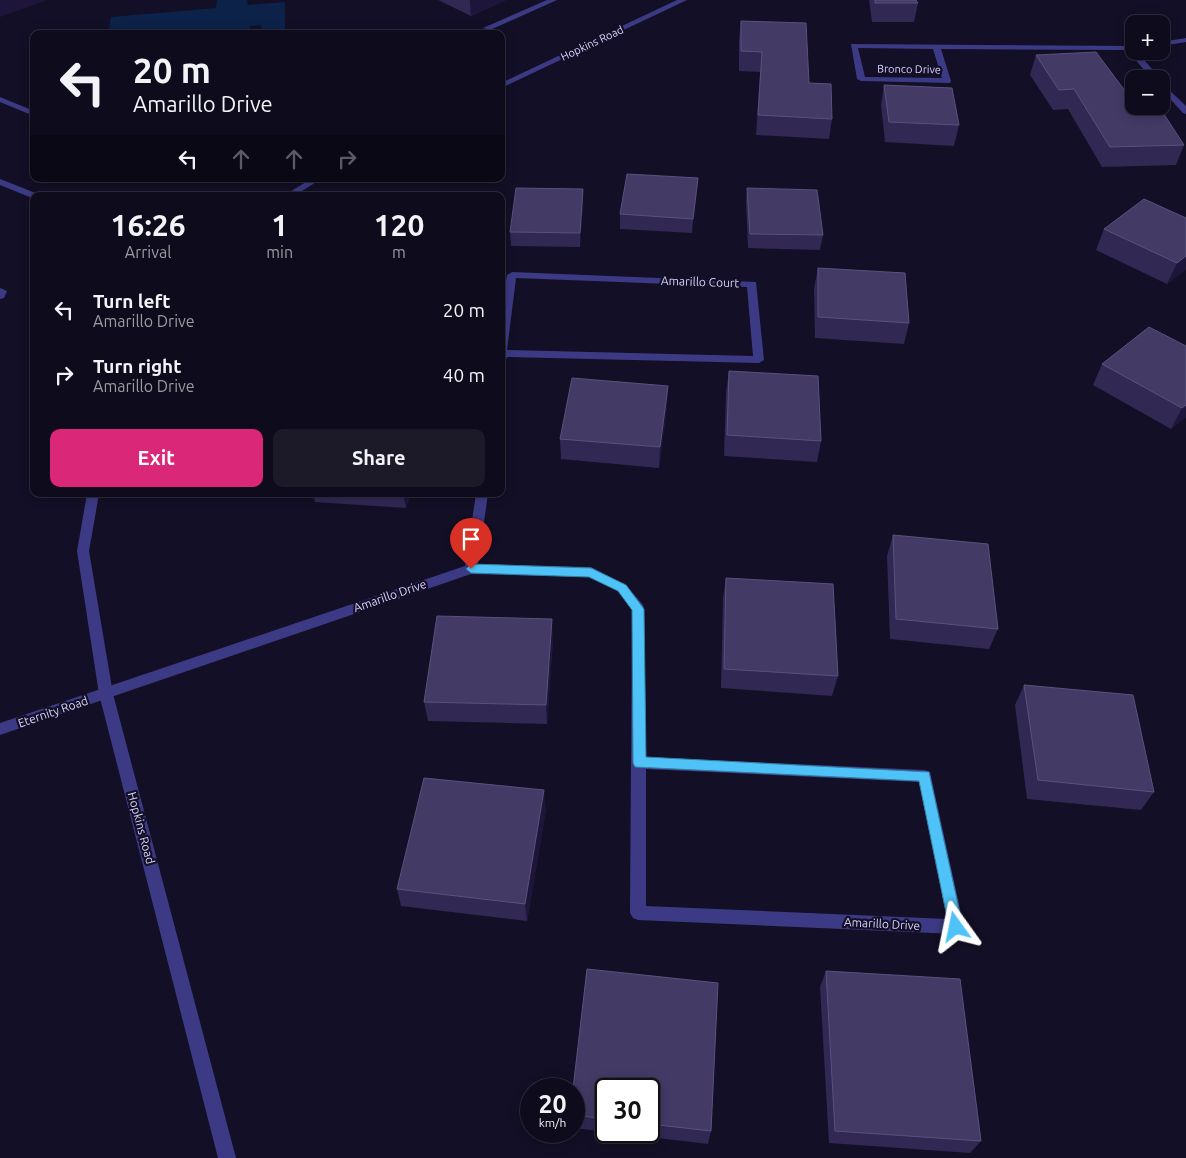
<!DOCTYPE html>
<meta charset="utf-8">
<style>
body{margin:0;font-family:Ubuntu,sans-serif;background:#1c1929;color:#f1f3f6;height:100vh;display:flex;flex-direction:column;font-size:19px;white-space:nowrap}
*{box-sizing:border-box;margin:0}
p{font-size:16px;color:#9b9ba3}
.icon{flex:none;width:28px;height:28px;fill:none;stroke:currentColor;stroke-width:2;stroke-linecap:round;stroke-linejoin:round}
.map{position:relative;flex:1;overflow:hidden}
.details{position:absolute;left:30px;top:192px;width:475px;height:305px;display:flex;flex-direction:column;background:#0e0b1c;border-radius:10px;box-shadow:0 2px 12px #0003,0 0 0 1px #2e2b3b}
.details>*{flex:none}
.hud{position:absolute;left:30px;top:30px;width:475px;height:152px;border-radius:10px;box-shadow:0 2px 12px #0003,0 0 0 1px #2e2b3b;background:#0e0b1c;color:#f1f3f6;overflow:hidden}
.controls{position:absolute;left:1125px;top:15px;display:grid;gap:10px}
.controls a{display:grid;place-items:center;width:45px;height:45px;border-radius:10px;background:#0e0b1c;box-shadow:0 2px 12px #0003,0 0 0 1px #2e2b3b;font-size:25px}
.speed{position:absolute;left:520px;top:1078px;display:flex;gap:10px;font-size:25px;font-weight:700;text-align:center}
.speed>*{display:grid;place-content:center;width:65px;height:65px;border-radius:50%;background:#0e0b1c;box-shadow:0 2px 12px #0003,0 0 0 1px #2e2b3b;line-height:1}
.speed small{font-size:12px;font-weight:400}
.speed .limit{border:2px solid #111;border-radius:8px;background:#fff;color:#111}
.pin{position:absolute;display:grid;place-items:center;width:42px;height:42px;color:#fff;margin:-51px -21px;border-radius:50% 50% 50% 0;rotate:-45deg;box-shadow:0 0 5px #0007}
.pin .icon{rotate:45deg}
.me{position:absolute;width:55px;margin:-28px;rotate:348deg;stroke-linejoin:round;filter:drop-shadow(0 0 4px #0008)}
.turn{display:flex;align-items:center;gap:18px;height:105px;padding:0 20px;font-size:22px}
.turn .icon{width:65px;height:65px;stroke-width:2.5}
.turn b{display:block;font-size:35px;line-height:42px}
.lanes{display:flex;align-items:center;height:48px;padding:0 20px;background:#0003;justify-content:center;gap:25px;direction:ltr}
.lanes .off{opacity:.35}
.eta{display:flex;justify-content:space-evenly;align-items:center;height:85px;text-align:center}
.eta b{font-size:30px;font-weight:700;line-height:35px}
.primary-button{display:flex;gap:10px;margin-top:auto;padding:10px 20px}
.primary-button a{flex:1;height:58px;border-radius:10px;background:#db2777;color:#fff;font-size:20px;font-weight:700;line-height:58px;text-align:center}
.primary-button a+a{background:#1c1929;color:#f1f3f6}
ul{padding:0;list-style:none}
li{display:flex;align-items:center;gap:15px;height:65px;padding:0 20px}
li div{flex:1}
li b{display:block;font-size:19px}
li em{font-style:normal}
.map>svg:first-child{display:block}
.water{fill:#0c2248}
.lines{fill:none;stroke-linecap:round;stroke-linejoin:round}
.service{fill:#3d3a85;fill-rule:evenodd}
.minor{fill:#3d3a85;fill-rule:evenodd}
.tertiary{fill:#3d3a85;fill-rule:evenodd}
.wall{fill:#312854;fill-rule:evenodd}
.shaded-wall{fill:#1d163a}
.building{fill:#433a66;stroke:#5a527e}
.route{fill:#4fc3f7;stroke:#337fa1}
.labels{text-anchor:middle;stroke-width:4.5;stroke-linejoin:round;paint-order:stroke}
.far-street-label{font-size:11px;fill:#d9d4ff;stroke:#130f26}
.street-label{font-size:12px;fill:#d9d4ff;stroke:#130f26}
</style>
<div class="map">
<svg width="1186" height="1158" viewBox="0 0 1186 1158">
<rect width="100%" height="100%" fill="#130f26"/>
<!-- water -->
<path class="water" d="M217 0H247L248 5 285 2V34H263L261 25 250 26 249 34H108L111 17 216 8Z"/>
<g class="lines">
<!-- service -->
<g class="service">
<path d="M0 97 34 111V116L0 102Z"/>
<path d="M0 288 7 291 4 298 0 299Z"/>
</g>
<!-- minor -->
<g class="minor">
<path d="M547 0H557L490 30 483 28Z"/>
<path d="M1186 38V42L1161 46V42Z"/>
<path d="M851 44 1134 46V51H1136L1161 79H1152L1127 50 941 49 951 81 950 83 861 81 857 79ZM858 48 933 49 942 78 865 77Z"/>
<path d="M1161 82 1186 106V114L1183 113 1161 89Z"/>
<path d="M512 272 756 282 764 360 759 363 507 357 505 363 501 364V313L507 275ZM516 278 747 287 753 356 507 350Z"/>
<path d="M476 494H488L478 564 591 567 626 585 643 605 644 609 646 757 925 770 930 772 964 927 962 932 956 934 638 920 633 918 630 913 632 610 618 591 589 577 471 574 0 735V723L465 566ZM646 769 919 782 947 919 646 906Z"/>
</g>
<!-- tertiary -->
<g class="tertiary">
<path d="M677 0H687L501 88V83Z"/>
<path d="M0 179 38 194 40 196 32 198 0 185Z"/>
<path d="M311 179H321L294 196H283Z"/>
<path d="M87 494H99L89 551 113 694 236 1158H218L99 694 77 551Z"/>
</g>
</g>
<!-- wall -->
<g class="wall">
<path d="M438 0H506L471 16Z"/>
<path d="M869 0H916L918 3 914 22H872Z"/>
<path d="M741 21 809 83 832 119 829 139 756 135 760 72 739 71V40Z"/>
<path d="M1036 55 1138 109 1184 145 1176 165 1102 167 1068 109 1053 110 1030 75Z"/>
<path d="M884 85 959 125 954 146 885 142 881 105Z"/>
<path d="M698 178 692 233 620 229V214Z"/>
<path d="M747 188 823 235 820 250 748 248 746 203Z"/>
<path d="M583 189V203L580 247 511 246 510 232Z"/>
<path d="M1186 218V269L1167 284 1096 250 1104 229Z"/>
<path d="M818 268 909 323 904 344 815 338 814 288Z"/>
<path d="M1186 346V417L1171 429 1093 385 1102 364Z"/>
<path d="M729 371 821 441 817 462 724 456 726 392Z"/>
<path d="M667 407 659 468 561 459 560 439Z"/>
<path d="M313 494H410L406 508 315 502Z"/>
<path d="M893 535 998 629 989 649 890 639 887 556Z"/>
<path d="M726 578 838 676 832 696 721 688 723 598Z"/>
<path d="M553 639 547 724 428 721 424 702Z"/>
<path d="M1024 685 1154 792 1141 810 1027 799 1015 705Z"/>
<path d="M546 809 527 921 401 906 397 889Z"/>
<path d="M587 969 718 983 711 1131 708 1144 574 1128V1089H573ZM606 1089H649V1131H606Z"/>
<path d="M826 971 981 1141 970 1153 829 1143 820 987Z"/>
</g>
<!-- shaded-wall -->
<g class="shaded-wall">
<path d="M0 0H47L0 17Z"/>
<path d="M470 0H506L471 16Z"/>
<path d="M698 178 697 192 692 233 693 219Z"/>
<path d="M583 189V203L580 247V233Z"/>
<path d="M1186 256V269L1167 284 1177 263Z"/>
<path d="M668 386 667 407 659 468 660 447Z"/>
<path d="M1186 405V417L1171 429 1182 408Z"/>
<path d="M403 494H410L406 508Z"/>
<path d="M552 619 553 639 547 724 546 705Z"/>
<path d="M544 790 546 809 527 921 525 904Z"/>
</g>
<!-- building -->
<g class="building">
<path d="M875 0H916L918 3H875Z"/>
<path d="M741 21 806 23 809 83 831 84 832 119 758 115 762 52 741 51Z"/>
<path d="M1096 52 1134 103V106H1136L1138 109 1160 108 1184 145 1110 147 1074 89 1059 90 1036 55Z"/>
<path d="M884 85 952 88 959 125 889 122Z"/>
<path d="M627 174 698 178 693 219 620 214Z"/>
<path d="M516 188 583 189 580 233 510 232Z"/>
<path d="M747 188 817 190 823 235 750 234Z"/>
<path d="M1144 199 1186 218V256L1177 263 1104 229Z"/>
<path d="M818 268 905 273 909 323 818 317Z"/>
<path d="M1149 327 1186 346V405L1182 408 1102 364Z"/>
<path d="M729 371 818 376 821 441 727 435Z"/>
<path d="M572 378 668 386 660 447 560 439Z"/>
<path d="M893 535 988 544 998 629 896 619Z"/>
<path d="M726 578 833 584 838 676 724 669Z"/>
<path d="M437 616 552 619 546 705 424 702Z"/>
<path d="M1024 685 1133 695 1154 792 1038 780Z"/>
<path d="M424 778 544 790 525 904 397 889Z"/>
<path d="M587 969 718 983 711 1131 649 1124V1089H606V1119L574 1115V1089H573Z"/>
<path d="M826 971 960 979 981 1141 835 1131Z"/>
</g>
<!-- route -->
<path class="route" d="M471 564 591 568 626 585 644 609 646 757 929 772 963 927 961 932 956 934 951 932 949 927 919 781 635 767 633 763 632 610 618 591 589 577 471 573 466 569Z"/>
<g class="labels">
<!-- far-street labels -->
<g class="far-street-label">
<text transform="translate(592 43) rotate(-25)" y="4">Hopkins Road</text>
<text transform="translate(909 69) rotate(1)" y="4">Bronco Drive</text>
</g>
<!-- street labels -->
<g class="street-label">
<text transform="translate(700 282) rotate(2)" y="4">Amarillo Court</text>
<text transform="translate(390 596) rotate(-19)" y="4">Amarillo Drive</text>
<text transform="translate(53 712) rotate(-19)" y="4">Eternity Road</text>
<text transform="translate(141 828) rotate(75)" y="4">Hopkins Road</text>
<text transform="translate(882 924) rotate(3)" y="4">Amarillo Drive</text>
</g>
</g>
</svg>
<div class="controls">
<a>+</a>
<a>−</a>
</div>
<div class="speed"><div>20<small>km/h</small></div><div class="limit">30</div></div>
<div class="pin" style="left:471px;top:569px;background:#d93025"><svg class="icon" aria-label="arrive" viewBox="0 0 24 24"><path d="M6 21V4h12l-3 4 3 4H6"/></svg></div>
<svg class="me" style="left:956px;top:927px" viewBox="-20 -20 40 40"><path d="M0-17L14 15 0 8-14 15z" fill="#4fc3f7" stroke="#fff" stroke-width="4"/></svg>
<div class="hud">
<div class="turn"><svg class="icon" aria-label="left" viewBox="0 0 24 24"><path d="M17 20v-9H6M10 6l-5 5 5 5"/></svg><div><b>20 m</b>Amarillo Drive</div></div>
<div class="lanes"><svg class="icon" aria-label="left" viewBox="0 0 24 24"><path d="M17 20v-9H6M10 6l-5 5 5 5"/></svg><svg class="icon off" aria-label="ahead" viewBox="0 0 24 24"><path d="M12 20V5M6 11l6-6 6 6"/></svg><svg class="icon off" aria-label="ahead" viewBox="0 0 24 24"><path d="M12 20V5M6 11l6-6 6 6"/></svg><svg class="icon off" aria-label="right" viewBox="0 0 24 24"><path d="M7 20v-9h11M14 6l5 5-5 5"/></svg></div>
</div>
<section class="details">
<div class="eta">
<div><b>16:26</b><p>Arrival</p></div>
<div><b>1</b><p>min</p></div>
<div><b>120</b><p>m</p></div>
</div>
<ul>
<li><svg class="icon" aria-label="left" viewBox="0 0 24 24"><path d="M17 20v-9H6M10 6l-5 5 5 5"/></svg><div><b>Turn left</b><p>Amarillo Drive</p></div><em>20 m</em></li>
<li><svg class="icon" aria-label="right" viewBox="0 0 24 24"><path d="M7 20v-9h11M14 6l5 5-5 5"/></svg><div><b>Turn right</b><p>Amarillo Drive</p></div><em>40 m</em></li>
</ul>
<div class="primary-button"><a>Exit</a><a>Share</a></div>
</section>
</div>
